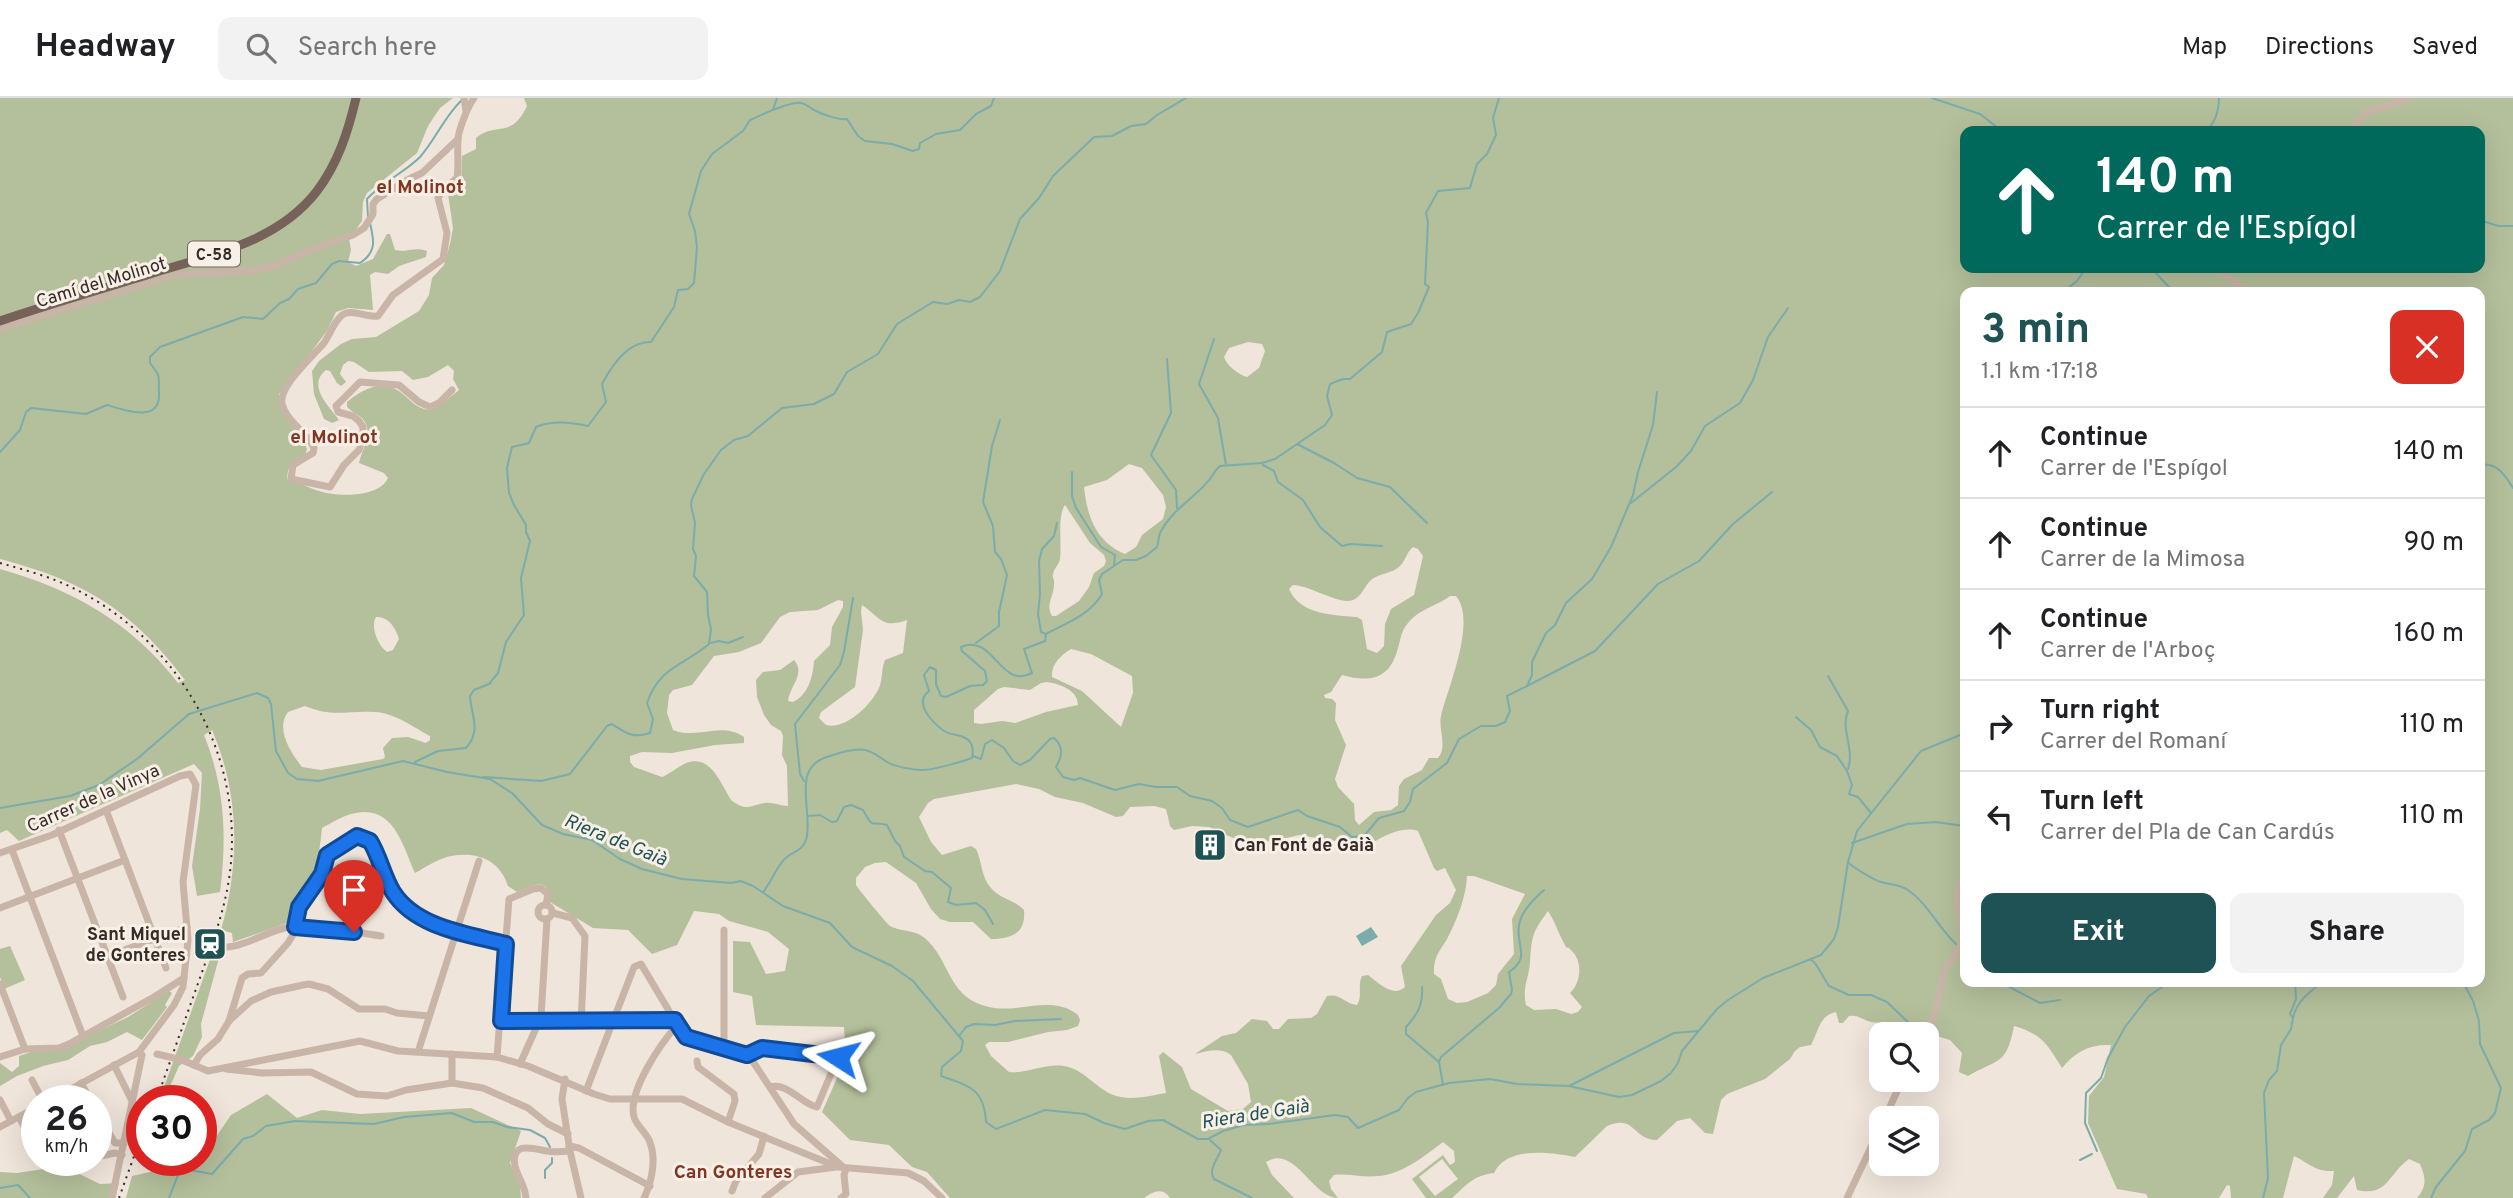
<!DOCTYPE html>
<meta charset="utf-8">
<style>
body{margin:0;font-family:Overpass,sans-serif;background:#f2f2f2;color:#202124;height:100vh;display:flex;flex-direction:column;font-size:26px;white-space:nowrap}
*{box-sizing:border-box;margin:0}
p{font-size:23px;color:#757577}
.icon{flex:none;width:38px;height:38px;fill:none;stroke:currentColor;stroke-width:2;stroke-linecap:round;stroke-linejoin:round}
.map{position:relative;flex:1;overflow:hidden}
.drawer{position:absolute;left:1960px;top:189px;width:525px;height:700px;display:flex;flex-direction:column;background:#fff;border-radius:14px;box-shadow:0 7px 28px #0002}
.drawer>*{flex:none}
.hud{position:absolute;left:1960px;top:28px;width:525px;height:147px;border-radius:14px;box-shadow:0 7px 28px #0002;background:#00695c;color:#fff;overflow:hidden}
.buttons{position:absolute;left:1869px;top:924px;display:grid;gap:14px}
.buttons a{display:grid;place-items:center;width:70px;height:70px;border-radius:14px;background:#fff;box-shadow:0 7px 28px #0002;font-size:35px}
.speed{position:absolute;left:21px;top:987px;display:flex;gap:14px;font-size:35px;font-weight:700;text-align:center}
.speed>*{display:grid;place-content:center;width:91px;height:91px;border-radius:50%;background:#fff;box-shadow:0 7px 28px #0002;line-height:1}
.speed small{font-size:18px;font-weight:400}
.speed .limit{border:10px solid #d22;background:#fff;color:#111}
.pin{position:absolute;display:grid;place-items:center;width:60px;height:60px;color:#fff;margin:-72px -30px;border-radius:50% 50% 50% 0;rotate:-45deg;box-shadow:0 0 7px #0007}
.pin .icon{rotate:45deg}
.me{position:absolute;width:77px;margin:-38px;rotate:279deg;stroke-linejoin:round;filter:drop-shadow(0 0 5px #0008)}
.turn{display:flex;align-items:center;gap:24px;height:147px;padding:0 21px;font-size:32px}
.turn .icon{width:91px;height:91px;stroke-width:2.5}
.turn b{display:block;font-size:49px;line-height:60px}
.round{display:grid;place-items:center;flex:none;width:74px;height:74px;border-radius:14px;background:#f2f2f2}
.head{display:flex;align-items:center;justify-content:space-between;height:119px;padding:0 21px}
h1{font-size:42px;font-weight:700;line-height:52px;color:#1f5254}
.primary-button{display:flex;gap:14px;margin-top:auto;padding:14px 21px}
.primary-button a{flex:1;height:80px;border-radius:14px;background:#1f5254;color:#fff;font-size:28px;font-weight:700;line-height:80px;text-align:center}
.primary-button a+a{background:#f2f2f2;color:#202124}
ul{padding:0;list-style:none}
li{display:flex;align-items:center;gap:21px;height:91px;padding:0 21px;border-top:2px solid #e0e0e0}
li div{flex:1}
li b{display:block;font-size:26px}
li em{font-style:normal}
header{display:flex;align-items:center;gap:42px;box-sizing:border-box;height:98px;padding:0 35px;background:#fff;border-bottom:2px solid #e0e0e0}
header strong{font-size:33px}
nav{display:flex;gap:38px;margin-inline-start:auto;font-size:24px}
.search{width:490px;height:63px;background:#f2f2f2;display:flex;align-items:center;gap:18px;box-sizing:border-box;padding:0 24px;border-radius:14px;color:#757577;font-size:26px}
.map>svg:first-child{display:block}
.green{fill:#b4bf9b;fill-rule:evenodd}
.water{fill:#7bacac}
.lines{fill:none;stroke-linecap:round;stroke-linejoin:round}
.stream{stroke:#7bacac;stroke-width:2}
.minor{stroke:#c8b5a7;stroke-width:7}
.major{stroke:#766259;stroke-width:9}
.rail{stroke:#352b27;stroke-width:2;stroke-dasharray:2 5;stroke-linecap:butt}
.minor-bridge{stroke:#c8b5a7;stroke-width:7}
.route-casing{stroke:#114b97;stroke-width:18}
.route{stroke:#1a73e8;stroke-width:12}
.labels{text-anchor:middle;stroke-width:6;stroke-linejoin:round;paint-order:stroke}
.shield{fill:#f8f0e7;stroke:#706661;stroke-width:2}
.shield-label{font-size:16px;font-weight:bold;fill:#352b27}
.street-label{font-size:18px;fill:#352b27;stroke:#f8f0e7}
.poi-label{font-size:18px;font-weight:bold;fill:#352b27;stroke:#f8f0e7;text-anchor:start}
.neighbourhood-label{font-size:19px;font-weight:bold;fill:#803724;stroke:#f8f0e7}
.water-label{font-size:19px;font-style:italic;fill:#1f5254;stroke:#f8f0e7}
</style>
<header>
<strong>Headway</strong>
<div class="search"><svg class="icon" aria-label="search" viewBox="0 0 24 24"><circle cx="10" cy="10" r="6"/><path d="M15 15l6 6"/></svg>Search here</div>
<nav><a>Map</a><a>Directions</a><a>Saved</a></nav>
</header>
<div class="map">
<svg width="2513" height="1100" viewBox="0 0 2513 1100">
<rect width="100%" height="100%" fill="#f0e5db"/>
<!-- green -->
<g class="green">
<path d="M0 0H453L440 10 428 28 417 55 367 95 363 104 362 123 349 141 351 152 348 164 356 168 373 161 387 136H390L395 152C406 155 415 148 427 153L426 159 399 168 388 176 375 174 370 177 373 212 348 210 336 214 327 233 279 296C278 318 299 331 307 351L305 357 288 372 287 381C298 383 308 390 319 393 337 399 379 400 388 380L384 375 359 365C361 353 375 333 362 320 357 316 352 314 347 309V304C364 290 384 280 404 297 412 304 417 310 428 312L443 305 459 292 453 281 454 273 448 267 428 279 413 282 402 273 369 274 354 264 348 263 343 267 340 276 346 284 341 288 337 285 330 273 326 272C306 288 330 309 339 322L332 325 324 321 314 296 312 273 319 263 341 246 352 241 376 239 419 213 429 197 432 180 444 167 450 146 453 130 448 96 461 85 462 58 476 51V40C497 23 511 42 527 8L524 0H2513V1100H2417C2427 1088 2426 1080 2420 1066L2409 1061C2388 1076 2388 1099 2357 1092L2354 1078 2337 1100H2323L2332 1087 2334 1073C2315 1074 2309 1065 2294 1058L2283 1100H2231L2230 1088 2227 1087 2219 1100H2148L2146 1096 2117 1091 2088 1025 2089 998 2104 979 2111 947C2089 946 2075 954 2062 970 2047 946 2042 936 2014 928 2006 968 1999 960 1968 978L1959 974 1962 955 1950 942 1904 928C1892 920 1883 927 1871 924 1863 922 1859 917 1849 918L1843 925H1839L1836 914C1819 917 1818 935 1811 947L1800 949 1795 953 1790 961 1765 981 1727 996 1721 1002 1713 1036 1705 1035 1690 1020 1677 1023 1657 1042C1632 1042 1636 1016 1607 1028L1575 1059C1551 1054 1506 1048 1494 1075 1472 1078 1468 1086 1452 1100H1426L1412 1081 1443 1057 1450 1067 1455 1064 1454 1053 1443 1044C1424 1058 1403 1076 1379 1078 1363 1080 1348 1075 1334 1077L1329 1083 1331 1091 1338 1100C1312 1100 1295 1046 1266 1064L1272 1077 1294 1100H1170C1163 1089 1153 1093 1144 1100H950L927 1074 912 1069 889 1047 850 1042 822 1014 846 960 844 929 756 927 752 898 733 894V843L750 844 766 876 785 873 789 851 768 834 729 823 719 816 694 813 677 847 652 856 628 832 593 830 550 804C549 777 534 788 517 794L508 788C500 762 477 753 451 758 439 760 426 769 415 775 402 746 393 704 351 716 341 719 331 725 322 730 320 747 319 764 311 779 301 798 294 801 290 824L233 844 232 835 221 832C240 765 240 697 212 632L204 637C225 689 227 739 220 794L197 798 192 768 200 711 202 675 194 666 19 743 7 732 0 735V471C72 491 132 525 178 585L185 582C132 512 84 483 0 461ZM1965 33H2480V170H1965ZM1965 194H2480V884H1965ZM1248 244 1262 246 1265 253 1259 270 1247 279C1238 276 1227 268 1224 259L1229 250ZM1129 366 1142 370 1163 397 1166 409 1163 421 1142 437 1136 449 1125 456C1096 444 1087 418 1084 389L1107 382ZM1065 407 1090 445 1104 457 1106 463 1104 468 1094 475 1089 489 1079 503 1056 518H1052C1045 506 1054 499 1054 486 1055 483 1052 479 1053 476 1054 470 1059 467 1060 461 1062 446 1057 418 1065 407ZM1413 449 1418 451 1423 458 1414 497 1391 511 1385 526 1384 548 1377 555 1367 551 1362 522 1357 519C1333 517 1300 517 1289 491L1293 487C1307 487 1331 502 1347 503 1361 503 1363 489 1371 482 1379 475 1393 476 1401 467 1406 461 1407 454 1413 449ZM1450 498H1456C1477 523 1448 589 1441 618 1438 632 1448 648 1438 660H1429L1422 672 1404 681 1399 688 1398 707 1391 712 1374 714 1359 727 1355 722 1354 706 1338 689 1335 681 1346 647 1335 622 1336 605 1332 601 1325 600 1324 597 1331 594 1342 577C1371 585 1390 581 1398 550 1401 540 1401 533 1408 525 1419 511 1437 508 1450 498ZM838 502 843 503V509L832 529 830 547 814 563C813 579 808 597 793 604L788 603C790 587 806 576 794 562L780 572 763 574 756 582 757 599 764 617 771 627 781 633 783 638 782 657 787 668 788 708C781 708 772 704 765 705 748 707 749 714 732 703 720 686 712 656 686 665 677 669 670 676 662 679L634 669 630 664V658L642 654 672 655 715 647 744 645V639C721 623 698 642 673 632L667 615 669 597 673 592 692 587 714 558 739 554 761 545 780 519 790 514 818 512ZM862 507C881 520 882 531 907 522L903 555 885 562C881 571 883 581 879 590 871 607 846 632 826 627L819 620 821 614 855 589 863 532 861 513ZM376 519C388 518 396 530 399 541L393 552 387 554C378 548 370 528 376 519ZM1071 551 1091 556 1132 578 1133 595 1121 629 1082 593 1052 579C1051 566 1061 557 1071 551ZM1047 584C1060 586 1078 592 1078 607L1046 614 1015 625 1002 623 981 626 974 625V612L998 591 1004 589 1030 592 1041 585ZM305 608C333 620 348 612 375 614 395 615 413 629 430 638V642L426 645 408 639 392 640 383 650 385 659 383 661 321 672 302 669C291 655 275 631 288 614ZM1016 686 1039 691 1055 699 1083 705 1116 719 1123 718 1130 709 1154 708 1166 711 1170 728 1174 732 1192 728 1209 729 1242 744 1273 743 1299 737 1353 746 1364 750C1380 740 1400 727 1418 733L1434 770 1437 773 1445 770 1456 792 1450 805 1436 817 1401 868 1405 889C1393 900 1379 885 1368 877L1362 878C1357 888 1363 898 1357 907 1345 906 1340 895 1327 898L1317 916 1311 920 1288 921 1279 931H1273L1267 923 1252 921 1236 935 1222 938 1195 956C1207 953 1221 949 1231 957L1248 986 1251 1004 1243 1011 1228 1013 1191 991 1182 969 1163 954 1159 958 1166 995C1148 998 1128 1004 1111 996 1094 988 1083 971 1064 968 1045 965 1027 976 1009 974L991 958 985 947 989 944H1008L1048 934 1067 932 1078 928 1080 922 1078 917C1051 896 1019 916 989 909 949 900 951 867 929 844 916 830 904 835 890 828 887 826 859 792 856 787V780L865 769 875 765 886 764 916 785 931 811 940 821 950 824H973L991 841C1012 841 1026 835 1024 812 1017 803 1000 801 991 790 981 779 982 763 976 751L971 748 942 757 931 744 919 719 928 705 934 701ZM1467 778H1474L1525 796 1512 821 1514 856 1498 876 1496 887 1488 895 1467 904 1457 905 1448 901 1441 881 1434 876C1433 860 1439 854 1447 841 1457 822 1466 799 1467 778ZM1548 813C1555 824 1558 834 1564 845 1569 855 1564 845 1572 853 1583 864 1581 885 1570 895L1582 909 1578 914 1571 916 1556 911 1534 912 1526 907C1522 888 1529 881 1530 864 1532 837 1532 835 1548 813ZM1442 1061 1458 1081 1435 1098 1419 1079Z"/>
<path d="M10 848 25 882 4 891 0 879V851Z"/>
<path d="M212 856H220L201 926 202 939 193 958 179 968 167 995 166 1003H159Z"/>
<path d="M169 893 172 895 165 907 167 909 142 942 127 934 107 944 90 948 68 962 43 968 17 978 0 988V965L12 974 19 968V958L34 953H56L128 919Z"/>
<path d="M267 996 297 1020 322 1012 360 1016 471 1010 521 1033 510 1065 520 1089 521 1100H126L132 1078 150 1074 163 1062H201V1051L207 1052 231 1017Z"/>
<path d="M63 1068 100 1086 119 1085 115 1100H0V1074L17 1075Z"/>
</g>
<!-- water -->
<path class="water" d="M1371 829 1378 839 1362 848 1356 838Z"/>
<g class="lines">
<!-- stream -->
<g class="stream">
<path d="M1932 0 1980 16 1998 30 2007 33"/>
<path d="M773 12 777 0"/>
<path d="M2204 33C2215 28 2219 12 2219 0"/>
<path d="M368 119 367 101C382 84 404 75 420 59 436 41 445 17 463 1"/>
<path d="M2480 122 2498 128H2513"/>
<path d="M2151 170 2169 189 2180 194"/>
<path d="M2063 194 2077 183 2086 170"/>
<path d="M1214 241 1199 286 1218 320 1226 367"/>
<path d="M1167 261 1171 315 1151 357 1176 392 1177 410"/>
<path d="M1297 346 1334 365 1357 380 1390 389 1427 425"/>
<path d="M0 354 20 332 26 314 31 310 86 316 107 307C124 312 161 326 159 295 158 276 162 281 150 265V259L160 249 243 219 263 221 280 205 289 201 298 191 316 185 332 166 339 163 360 165C377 154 374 142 370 125"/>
<path d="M1263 367 1274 373 1278 384 1303 402 1320 429 1342 448 1351 446 1382 448"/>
<path d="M2480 367C2497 364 2505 377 2513 390"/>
<path d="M1072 374V398L1076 410 1101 449 1115 457 1114 467"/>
<path d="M1631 405 1676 369 1691 353 1705 328 1740 305 1753 282 1768 239 1788 210"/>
<path d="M1046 536 1041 534 1038 516 1040 496 1039 463 1042 451 1054 438 1057 425"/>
<path d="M711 545 719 543 728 545 743 539"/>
<path d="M976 545 999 528V514L1007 477 1001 461 995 454 993 428 983 404 992 348 1000 322"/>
<path d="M1828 578 1848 613C1840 631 1855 651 1848 671"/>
<path d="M1527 588 1595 553 1658 486 1699 463 1733 426 1772 394"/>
<path d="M1796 619 1811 632 1820 649 1837 658 1847 673 1852 687 1849 696 1858 699 1871 715"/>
<path d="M973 658 981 661 985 646 992 642 1004 650 1013 663 1020 667 1030 662 1050 641 1054 640C1064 649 1062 658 1056 669L1063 679 1074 682 1080 680 1115 692 1139 686 1156 689H1177L1190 698 1212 703 1222 710 1230 722 1248 729 1298 712 1307 718 1340 729 1352 739 1364 738 1379 720 1404 713 1410 704 1413 691 1447 665 1459 641 1481 628H1496L1505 624 1510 613 1507 598 1527 588 1532 577V564L1546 535 1555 527 1566 505 1592 481 1611 449 1633 397 1638 374 1653 327 1657 294"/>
<path d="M415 664 438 653 466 650C482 632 471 618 470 598L474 592 489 586 498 575 506 544 524 517 521 480 530 443 526 434V427L514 407 509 395 507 370 512 349 529 345 536 329C552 322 571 324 588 328L606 304 602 286C612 267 628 243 651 244L674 209 678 192 688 191 694 185 697 149 695 133 689 116 701 73 712 56 743 33 750 22C761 17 790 3 801 5 807 6 811 11 816 13 824 17 838 22 847 21L858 38 865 43 892 46 913 53 919 51 920 45 936 36 960 32 976 16 991 8 994 0"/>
<path d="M484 679 541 683 570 676 607 628 612 626C626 635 633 641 650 635L653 621 647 605C660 568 683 568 709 546L711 531 708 517 707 494 694 478 696 458 693 451 695 425 691 407 692 401 704 376 721 352 734 342 748 338 782 310 814 306 834 296 847 274 878 256 897 226 933 204 947 206 959 202 970 204 980 199 1000 173 1020 121 1039 100 1053 78 1094 39 1112 38 1131 28 1146 26 1157 17 1186 0"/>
<path d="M804 683 800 676 795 626 840 567 844 554 853 500"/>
<path d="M0 710 70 698 99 687 137 661 189 616 257 595 268 600 271 606 276 653 288 675 297 681 318 683 403 663 447 674 490 681 512 695 542 727 563 736 592 742 620 761 642 771 682 781 731 785 741 783 753 788 783 808 830 825 852 849 892 868 913 883 963 943 961 953 942 969 941 978C969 988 984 990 986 1024L996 1031 1045 1012 1085 1016 1104 1025 1125 1031 1148 1023 1163 1022 1198 1041H1208L1223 1033 1244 1027 1268 1026 1335 1017 1348 1019 1358 1030 1399 1012 1408 1000 1416 994 1449 985 1490 981 1517 986 1569 988 1619 999 1632 997 1661 983 1671 975 1678 965 1682 953 1717 911 1728 902 1763 880 1821 857 1834 841 1838 829 1848 764 1857 733 1921 653 1965 635"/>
<path d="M808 718 820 717 832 724 837 723 844 709 851 707 863 712C875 733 869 722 887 727L895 743 900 748 904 759 925 773 932 774 951 790 948 804 956 807 976 805 985 812 993 826"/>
<path d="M1852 745 1907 726 1935 724 1965 728"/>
<path d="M1848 764C1852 769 1874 782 1881 784 1890 787 1899 786 1908 792 1928 806 1938 829 1956 846"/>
<path d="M763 794C772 784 777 766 787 759 794 753 802 753 806 742 814 715 791 673 824 660 836 656 852 650 865 652 875 654 880 660 889 665 896 669 911 671 920 672 930 673 961 664 972 660 973 655 974 649 970 644 965 636 952 638 944 633 932 624 913 605 929 593L924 577 930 569 936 572V586L941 598 946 599 970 588 983 587 987 583 985 573 962 553 961 549C994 535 1000 592 1032 575L1024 551 1045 543 1046 536C1066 525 1090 517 1102 496L1099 482 1102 476 1123 462H1136L1146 458 1157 449C1159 444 1158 438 1161 433 1175 407 1202 397 1216 372L1220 368 1262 365 1275 361 1325 327 1332 317 1327 298 1330 286 1343 281H1350L1382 254 1387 234 1411 226 1418 215 1429 189 1425 186 1428 124 1426 115 1438 93 1470 90 1477 66 1487 56 1496 37 1493 20 1499 0"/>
<path d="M1964 851 1965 853"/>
<path d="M1810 861 1815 865 1829 888 1849 897H1871L1887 904 1910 926 1914 936"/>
<path d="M2000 884 2040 905 2060 902"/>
<path d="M1422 889C1423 907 1418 916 1406 929V936L1439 964"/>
<path d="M2293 920C2296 904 2310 893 2323 884"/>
<path d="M959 938 966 929 974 926 995 927 1015 923 1061 921"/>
<path d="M1443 987 1439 964 1441 959 1499 910 1511 896 1512 892 1509 874C1533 858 1513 846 1520 823 1523 812 1536 799 1544 792"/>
<path d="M1569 988 1674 935 1698 933"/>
<path d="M1210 1042 1221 1052C1217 1062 1208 1072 1214 1081L1252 1100"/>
<path d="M2097 1053 2085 1025 2086 995 2101 980 2108 960 2125 929 2149 898 2169 884"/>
<path d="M2080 1062 2092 1056"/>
<path d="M545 1080V1072L552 1065V1060"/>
<path d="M0 1090 18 1087 30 1100"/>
<path d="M169 1100 178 1077 185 1071 212 1076 243 1041 253 1038 266 1028 295 1023 374 1026 404 1019 452 1015 474 1024H493L507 1029 530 1032 545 1040 550 1049"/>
<path d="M2263 1100 2268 1080 2264 995 2269 982 2277 973 2281 947 2291 931 2293 920 2290 916 2296 901 2295 884"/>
<path d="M2431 1100 2436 1089 2465 1053 2472 1031 2489 1022 2495 1015 2501 990 2480 946 2479 923 2473 903 2463 884"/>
</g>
<!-- minor -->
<g class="minor">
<path d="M464 0 466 13"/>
<path d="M2352 33C2360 10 2389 9 2409 0"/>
<path d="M2215 170 2238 186 2241 194"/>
<path d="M0 231 176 177 258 172 277 167 305 154 353 137 364 130 373 116V106L377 101 409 81 422 75 458 41"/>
<path d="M452 292 439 305 430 309 419 304 399 287 360 284 336 308 338 314 353 318 359 323 363 329V340L359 352 344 367 330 389 291 381 293 367 313 355 314 350C307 333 287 325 282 306 278 289 313 258 324 245 330 237 336 218 346 215 357 212 367 220 378 218L393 197 443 161 447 135 438 100 443 92 457 80C459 68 457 54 458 42 458 33 468 8 474 0"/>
<path d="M106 712 166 870"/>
<path d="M59 732 123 899"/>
<path d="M12 752 83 938"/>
<path d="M0 755 52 737 180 678 190 676 196 687 183 784 188 842 183 889 174 907 139 954"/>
<circle cx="545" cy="814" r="7"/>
<path d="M0 810 125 762"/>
<path d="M553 815 572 820 585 838 581 926"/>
<path d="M217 849C242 852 265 833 289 829 319 825 352 834 381 838"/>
<path d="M108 858 187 829"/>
<path d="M0 886 25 951"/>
<path d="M229 923 242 880 248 876 261 875 288 845 294 835 299 809 322 776 327 757C339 747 355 733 370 743 379 759 383 778 393 794 416 830 468 836 506 846"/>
<path d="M501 923 675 922"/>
<path d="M1923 936C1939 918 1937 898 1944 875 1948 863 1960 855 1962 842 1965 821 1949 796 1965 779"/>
<path d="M724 950V832"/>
<path d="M418 954 479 763"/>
<path d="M452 956V985"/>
<path d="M747 957 762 950 838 959 817 1009C801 1006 788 984 770 989"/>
<path d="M0 959 25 951 59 950 69 946 154 899 184 880"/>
<path d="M497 959 509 801 533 791 541 790 548 796 546 807"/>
<path d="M182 962 208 973 360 943 398 953 497 959 528 968 594 996 610 1001H682L728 1024 838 1069 908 1075 924 1083 942 1100"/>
<path d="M697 963 698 969 734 996 735 1003 728 1024"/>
<path d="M520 966 541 919 547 821"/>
<path d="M114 967 132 1003"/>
<path d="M194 967 200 957 218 941 229 923 251 903 271 894 303 887 309 886 328 891 359 911H385L397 915 429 918"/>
<path d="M226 971 262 975 311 974 357 996 387 998 406 992 452 985 483 990 528 1010 548 1026 568 1036"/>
<path d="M565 981 562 1001 570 1053 581 1100"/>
<path d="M32 982 43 1003"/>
<path d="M81 985 91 1003"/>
<path d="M586 993 634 869 641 866 684 938C705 949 730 947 750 959L794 1026 842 1068"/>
<path d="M0 1002 11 1023"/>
<path d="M49 1003 139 954"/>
<path d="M96 1012 115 1045H124"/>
<path d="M19 1019 31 1042"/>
<path d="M1885 1020 1902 982"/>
<path d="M0 1029 37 1009"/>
<path d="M569 1048 579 1050 650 1088"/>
<path d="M96 1059 115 1055 122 1057"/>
<path d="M732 1093 736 1083 759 1056 764 1038"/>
<path d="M112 1100 142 957"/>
<path d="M526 1100C525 1087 518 1080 515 1068 510 1042 535 1051 547 1053 554 1055 562 1053 570 1053"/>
<path d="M644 1100C652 1083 657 1060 649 1042 645 1033 636 1027 634 1019 627 994 661 945 678 926"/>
<path d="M765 1100 798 1074 836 1069"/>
<path d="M841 1100 846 1096 844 1077 846 1071"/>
<path d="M1847 1100 1881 1028"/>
</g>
<!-- major -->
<path class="major" d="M0 223C50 206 102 191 153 175 211 157 278 144 317 93 338 65 348 34 356 0"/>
<!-- rail -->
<g class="rail">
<path d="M0 465C25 472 52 479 75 491 181 544 247 662 229 781 224 814 212 846 201 877 186 919 171 961 156 1003"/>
<path d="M119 1100 142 1036"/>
</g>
<!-- minor-bridge -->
<path class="minor-bridge" d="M157 956 182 962"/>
</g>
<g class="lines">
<defs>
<path id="route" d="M354 834 295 829 299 809 322 776 327 757 357 738 370 743C380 759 383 778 393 794 416 830 468 836 506 846L501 923 675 922 686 939 747 957 762 950 838 959"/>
</defs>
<!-- route casing -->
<use href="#route" class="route-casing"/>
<!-- route -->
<use href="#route" class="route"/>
</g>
<!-- icons -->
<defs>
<symbol id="building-square" viewBox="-11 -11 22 22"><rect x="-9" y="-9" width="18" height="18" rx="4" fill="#1f5254" stroke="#f8f0e7"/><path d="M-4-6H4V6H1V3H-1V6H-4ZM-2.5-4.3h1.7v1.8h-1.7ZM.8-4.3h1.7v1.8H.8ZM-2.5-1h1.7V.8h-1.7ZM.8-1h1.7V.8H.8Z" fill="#fff"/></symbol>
<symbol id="station-square" viewBox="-11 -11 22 22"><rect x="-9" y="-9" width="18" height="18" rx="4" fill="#1f5254" stroke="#f8f0e7"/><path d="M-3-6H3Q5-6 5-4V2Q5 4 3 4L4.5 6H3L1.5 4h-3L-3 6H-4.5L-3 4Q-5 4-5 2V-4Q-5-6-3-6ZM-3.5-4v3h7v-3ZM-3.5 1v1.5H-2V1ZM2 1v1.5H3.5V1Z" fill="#fff"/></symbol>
</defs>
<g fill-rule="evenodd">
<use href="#building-square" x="1191" y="728" width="38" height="38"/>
<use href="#station-square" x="191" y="827" width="38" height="38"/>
</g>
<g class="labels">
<!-- shield labels -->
<rect class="shield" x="188" y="143.5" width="52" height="25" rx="5"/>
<g class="shield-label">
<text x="214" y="162">C-58</text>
</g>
<!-- street labels -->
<g class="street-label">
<text transform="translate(101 184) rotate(-17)" y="6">Camí del Molinot</text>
<text transform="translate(93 700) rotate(-24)" y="6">Carrer de la Vinya</text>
</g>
<!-- poi labels -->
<g class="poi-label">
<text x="1234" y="753">Can Font de Gaià</text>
<text x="186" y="842" text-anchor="end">Sant Miquel<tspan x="186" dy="21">de Gonteres</tspan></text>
</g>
<!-- neighbourhood labels -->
<g class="neighbourhood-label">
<text x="420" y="95">el Molinot</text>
<text x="334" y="345">el Molinot</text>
<text x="733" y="1080">Can Gonteres</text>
</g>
<!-- water labels -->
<g class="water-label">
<text transform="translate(616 741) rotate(22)" y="7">Riera de Gaià</text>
<text transform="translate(1255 1015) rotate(-9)" y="7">Riera de Gaià</text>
</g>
</g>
</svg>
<div class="buttons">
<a><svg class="icon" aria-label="search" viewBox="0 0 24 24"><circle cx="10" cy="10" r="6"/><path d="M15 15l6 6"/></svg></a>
<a><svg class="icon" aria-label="layers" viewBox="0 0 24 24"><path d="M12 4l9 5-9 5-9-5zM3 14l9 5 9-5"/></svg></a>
</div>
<div class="speed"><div>26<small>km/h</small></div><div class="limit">30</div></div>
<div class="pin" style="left:354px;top:834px;background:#d93025"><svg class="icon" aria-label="arrive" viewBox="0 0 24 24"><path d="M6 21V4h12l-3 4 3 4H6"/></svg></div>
<svg class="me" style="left:838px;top:959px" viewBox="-20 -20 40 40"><path d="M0-17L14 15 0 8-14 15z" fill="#1a73e8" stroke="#fff" stroke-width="4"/></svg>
<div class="hud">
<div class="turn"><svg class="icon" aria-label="ahead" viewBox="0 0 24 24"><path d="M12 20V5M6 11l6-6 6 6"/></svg><div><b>140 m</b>Carrer de l'Espígol</div></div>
</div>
<section class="drawer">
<div class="head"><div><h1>3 min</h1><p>1.1 km · 17:18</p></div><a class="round" style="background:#d93025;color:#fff"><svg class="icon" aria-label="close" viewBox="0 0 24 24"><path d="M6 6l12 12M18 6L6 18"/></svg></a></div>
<ul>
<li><svg class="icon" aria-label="ahead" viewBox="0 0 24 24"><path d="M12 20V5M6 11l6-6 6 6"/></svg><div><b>Continue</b><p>Carrer de l'Espígol</p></div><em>140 m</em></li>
<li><svg class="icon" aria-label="ahead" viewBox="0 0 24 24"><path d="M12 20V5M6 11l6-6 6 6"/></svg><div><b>Continue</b><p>Carrer de la Mimosa</p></div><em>90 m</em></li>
<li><svg class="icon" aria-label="ahead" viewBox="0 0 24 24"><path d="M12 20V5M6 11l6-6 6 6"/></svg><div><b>Continue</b><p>Carrer de l'Arboç</p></div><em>160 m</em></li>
<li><svg class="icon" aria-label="right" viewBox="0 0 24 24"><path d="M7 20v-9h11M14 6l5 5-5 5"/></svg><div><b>Turn right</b><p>Carrer del Romaní</p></div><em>110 m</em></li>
<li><svg class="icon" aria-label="left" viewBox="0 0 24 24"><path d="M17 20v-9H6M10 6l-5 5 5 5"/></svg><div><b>Turn left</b><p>Carrer del Pla de Can Cardús</p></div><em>110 m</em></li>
</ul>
<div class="primary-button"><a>Exit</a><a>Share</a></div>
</section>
</div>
